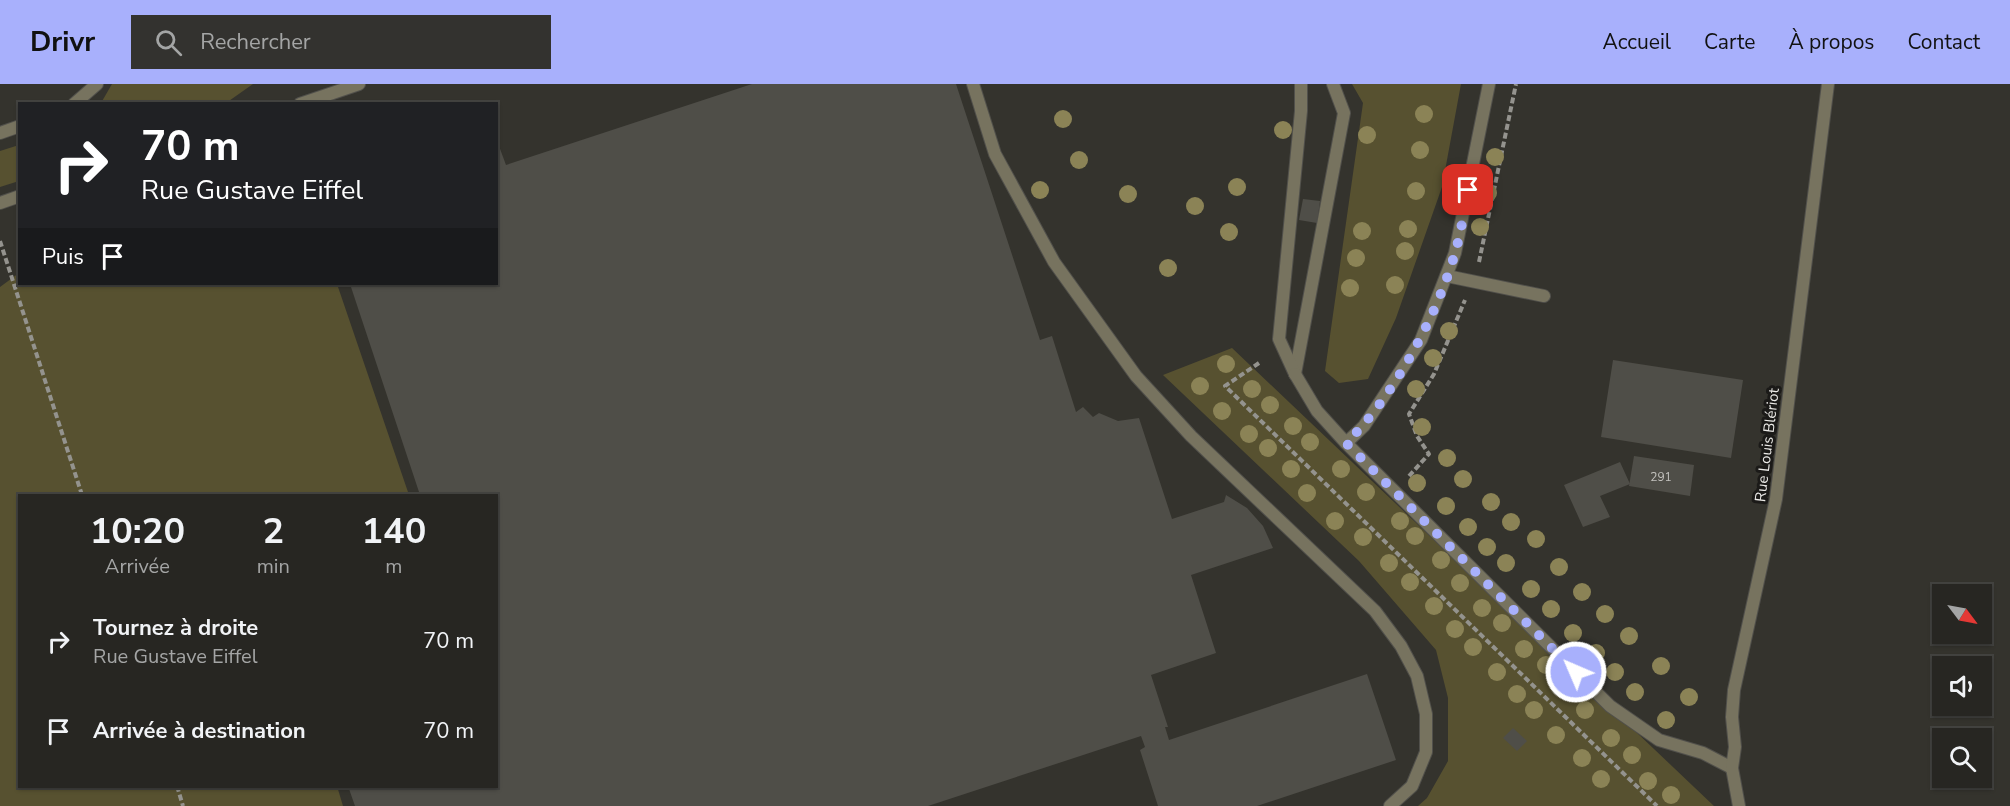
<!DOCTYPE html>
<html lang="fr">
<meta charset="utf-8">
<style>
body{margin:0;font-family:"Nunito Sans",sans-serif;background:#33322f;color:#f1f3f6;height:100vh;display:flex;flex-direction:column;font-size:22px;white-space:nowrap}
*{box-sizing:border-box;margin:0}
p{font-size:20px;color:#a4a5a5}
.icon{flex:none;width:33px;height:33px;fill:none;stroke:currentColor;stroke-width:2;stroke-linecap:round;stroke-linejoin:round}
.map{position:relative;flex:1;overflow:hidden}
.panel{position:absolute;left:18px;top:410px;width:480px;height:294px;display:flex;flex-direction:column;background:#272622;border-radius:0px;box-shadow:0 2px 4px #0004,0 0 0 2px #434340}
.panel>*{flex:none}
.hud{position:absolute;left:18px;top:18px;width:480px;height:183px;border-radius:0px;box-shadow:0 2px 4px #0004,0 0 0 2px #434340;background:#202124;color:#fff;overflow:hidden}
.needle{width:39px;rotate:122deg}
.controls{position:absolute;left:1932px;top:500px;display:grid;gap:12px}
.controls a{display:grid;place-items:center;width:60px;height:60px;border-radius:0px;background:#272622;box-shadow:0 2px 4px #0004,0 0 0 2px #434340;font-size:30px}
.pin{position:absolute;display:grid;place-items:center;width:51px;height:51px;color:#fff;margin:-26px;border-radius:12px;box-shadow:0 3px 9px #0006}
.me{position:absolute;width:66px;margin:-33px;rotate:315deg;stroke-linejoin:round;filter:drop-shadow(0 0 4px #0008)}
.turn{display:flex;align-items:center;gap:21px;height:126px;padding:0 24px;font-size:27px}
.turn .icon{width:78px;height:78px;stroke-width:2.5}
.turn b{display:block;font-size:42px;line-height:51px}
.then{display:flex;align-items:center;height:57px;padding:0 24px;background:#0003;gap:12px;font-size:22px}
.eta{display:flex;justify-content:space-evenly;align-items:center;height:102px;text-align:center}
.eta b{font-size:36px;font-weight:700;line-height:42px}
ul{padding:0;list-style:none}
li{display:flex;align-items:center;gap:18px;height:90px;padding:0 24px}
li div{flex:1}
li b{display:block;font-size:22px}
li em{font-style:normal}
header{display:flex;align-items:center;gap:36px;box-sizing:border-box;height:84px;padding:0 30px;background:#a8b0fc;color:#111}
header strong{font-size:28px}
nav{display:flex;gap:33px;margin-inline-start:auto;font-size:21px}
.search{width:420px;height:54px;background:#33322f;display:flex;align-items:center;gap:15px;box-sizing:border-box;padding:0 21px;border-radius:0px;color:#a4a5a5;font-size:22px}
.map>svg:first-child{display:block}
.green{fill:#575130}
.building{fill:#4f4e48}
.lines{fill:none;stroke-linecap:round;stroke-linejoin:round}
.lane-casing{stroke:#51504b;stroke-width:14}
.street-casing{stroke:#51504b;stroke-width:14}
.path{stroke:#94938e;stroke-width:4;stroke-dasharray:6 3;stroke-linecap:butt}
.lane{stroke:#77735f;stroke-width:12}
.street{stroke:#77735f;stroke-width:12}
.tree{fill:#8b8356}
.route{stroke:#a8b0fc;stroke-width:10;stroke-dasharray:0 18}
.labels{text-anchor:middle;stroke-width:6;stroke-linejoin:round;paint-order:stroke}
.number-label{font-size:12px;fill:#c4c3bf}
.street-label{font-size:15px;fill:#ebeae7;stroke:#1b1a18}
</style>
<header>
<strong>Drivr</strong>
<div class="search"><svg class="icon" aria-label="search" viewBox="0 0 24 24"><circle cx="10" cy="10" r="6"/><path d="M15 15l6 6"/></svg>Rechercher</div>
<nav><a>Accueil</a><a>Carte</a><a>À propos</a><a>Contact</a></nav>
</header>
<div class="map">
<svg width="2010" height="722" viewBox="0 0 2010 722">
<rect width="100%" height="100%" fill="#34332d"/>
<!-- green -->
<g class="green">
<path d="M112 0H253L226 19H101Z"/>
<path d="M1352 0H1461L1442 103 1396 234 1368 295 1339 299 1325 287 1363 19Z"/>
<path d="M19 61V97L0 103V67Z"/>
<path d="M19 189 20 200H337L409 411H20V702H337L343 722H0V203Z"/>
<path d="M1232 264 1714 722H1418L1427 714 1448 677V614L1436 566 1359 477 1163 291Z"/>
</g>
<!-- building -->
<g class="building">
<path d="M752 0H956L1040 256 1052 252 1076 328 1083 323 1093 333 1099 329 1118 337 1139 334 1172 435 1224 418 1226 411 1247 424 1263 442 1273 464 1191 491 1216 569 1151 591 1168 643H1165L1169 656 1367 590 1396 676 1257 722H1158L1140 666 1145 663 1141 652 928 722H355L348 702H496V411H420L350 200H496V54L506 81Z"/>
<path d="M1303 115 1320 117 1317 139 1299 136Z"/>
<path d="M1613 276 1743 296 1731 374 1601 353Z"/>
<path d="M1634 372 1694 381 1690 412 1629 402Z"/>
<path d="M1620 378 1630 400 1600 412 1610 433 1583 443 1564 401Z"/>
<path d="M1513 644 1527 657 1517 667 1503 654Z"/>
</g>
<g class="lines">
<defs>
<g id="lane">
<path d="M973 0 995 70 1054 178 1136 292 1191 352 1375 527 1401 562 1417 592 1426 630V668L1412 702 1390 722"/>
<path d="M74 20 97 0"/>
<path d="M300 20 359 0"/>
<path d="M0 49 20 42"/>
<path d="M0 119 20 112"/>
<path d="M1447 192 1544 212"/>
<path d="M1295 290 1344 29 1333 0"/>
<path d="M1295 290 1279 255 1301 27V0"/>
</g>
<g id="street">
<path d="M1295 290 1317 327 1346 359 1610 622 1659 656 1703 669 1732 684"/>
<path d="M1346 359 1364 342 1421 256 1455 169 1489 0"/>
<path d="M1739 722 1732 684 1735 663 1732 633 1734 606 1776 415 1828 0"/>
</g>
</defs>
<!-- lane casing -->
<use href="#lane" class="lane-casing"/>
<!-- street casing -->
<use href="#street" class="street-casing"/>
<!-- path -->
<g class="path">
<path d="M0 157 82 411"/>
<path d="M1479 178 1516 0"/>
<path d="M1259 279 1225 302 1657 722"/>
<path d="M1409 392 1429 370 1417 352 1409 330 1434 290 1465 216"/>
<path d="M177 702 183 722"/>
</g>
<!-- lane -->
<use href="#lane" class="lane"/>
<!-- street -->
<use href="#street" class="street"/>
</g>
<!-- trees -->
<g class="tree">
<circle cx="1424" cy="30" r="9"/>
<circle cx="1063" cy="35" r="9"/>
<circle cx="1283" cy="46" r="9"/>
<circle cx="1367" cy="51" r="9"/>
<circle cx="1420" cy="66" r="9"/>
<circle cx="1495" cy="73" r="9"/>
<circle cx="1079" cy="76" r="9"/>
<circle cx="1237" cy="103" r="9"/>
<circle cx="1040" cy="106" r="9"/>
<circle cx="1416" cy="107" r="9"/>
<circle cx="1488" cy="109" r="9"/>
<circle cx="1128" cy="110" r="9"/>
<circle cx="1195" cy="122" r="9"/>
<circle cx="1480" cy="143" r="9"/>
<circle cx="1408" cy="145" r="9"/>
<circle cx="1362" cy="147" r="9"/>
<circle cx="1229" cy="148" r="9"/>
<circle cx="1405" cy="167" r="9"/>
<circle cx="1356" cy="174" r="9"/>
<circle cx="1168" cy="184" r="9"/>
<circle cx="1395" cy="201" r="9"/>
<circle cx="1350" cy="204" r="9"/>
<circle cx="1449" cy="247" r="9"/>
<circle cx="1433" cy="274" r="9"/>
<circle cx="1226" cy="280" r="9"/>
<circle cx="1200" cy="302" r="9"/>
<circle cx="1252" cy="305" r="9"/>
<circle cx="1416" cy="305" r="9"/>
<circle cx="1270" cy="321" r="9"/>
<circle cx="1222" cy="327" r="9"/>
<circle cx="1293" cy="342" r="9"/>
<circle cx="1422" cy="343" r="9"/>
<circle cx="1249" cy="350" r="9"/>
<circle cx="1310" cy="358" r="9"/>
<circle cx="1268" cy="364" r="9"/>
<circle cx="1447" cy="374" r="9"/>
<circle cx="1291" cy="385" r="9"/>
<circle cx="1341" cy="385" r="9"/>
<circle cx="1463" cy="395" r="9"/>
<circle cx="1417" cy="399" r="9"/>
<circle cx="1366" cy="408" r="9"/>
<circle cx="1307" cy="409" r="9"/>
<circle cx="1491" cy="418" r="9"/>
<circle cx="1446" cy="422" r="9"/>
<circle cx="1335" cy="437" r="9"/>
<circle cx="1400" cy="437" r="9"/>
<circle cx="1511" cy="438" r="9"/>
<circle cx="1468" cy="443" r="9"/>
<circle cx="1415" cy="452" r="9"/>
<circle cx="1363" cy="453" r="9"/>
<circle cx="1536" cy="455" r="9"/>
<circle cx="1487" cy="463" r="9"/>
<circle cx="1441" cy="476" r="9"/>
<circle cx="1389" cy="479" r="9"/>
<circle cx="1506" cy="479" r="9"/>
<circle cx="1559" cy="483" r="9"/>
<circle cx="1410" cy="498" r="9"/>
<circle cx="1460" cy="499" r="9"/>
<circle cx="1531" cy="505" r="9"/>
<circle cx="1582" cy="508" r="9"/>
<circle cx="1434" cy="522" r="9"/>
<circle cx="1482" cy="524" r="9"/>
<circle cx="1551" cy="525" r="9"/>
<circle cx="1605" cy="530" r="9"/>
<circle cx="1502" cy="539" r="9"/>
<circle cx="1455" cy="545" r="9"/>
<circle cx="1573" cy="549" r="9"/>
<circle cx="1629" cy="552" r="9"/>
<circle cx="1473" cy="563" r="9"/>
<circle cx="1524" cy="565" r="9"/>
<circle cx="1596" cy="569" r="9"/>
<circle cx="1546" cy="581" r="9"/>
<circle cx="1661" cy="582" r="9"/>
<circle cx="1497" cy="588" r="9"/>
<circle cx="1615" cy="588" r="9"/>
<circle cx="1563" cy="599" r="9"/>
<circle cx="1635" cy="608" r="9"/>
<circle cx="1517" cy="610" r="9"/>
<circle cx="1689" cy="613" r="9"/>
<circle cx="1534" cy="626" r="9"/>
<circle cx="1585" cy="626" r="9"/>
<circle cx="1666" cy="636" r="9"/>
<circle cx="1556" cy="651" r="9"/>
<circle cx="1611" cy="654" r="9"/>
<circle cx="1632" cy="671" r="9"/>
<circle cx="1582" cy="674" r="9"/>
<circle cx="1601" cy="695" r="9"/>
<circle cx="1648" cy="697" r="9"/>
<circle cx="1671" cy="711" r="9"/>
</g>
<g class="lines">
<!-- route -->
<path class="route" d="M1468 106C1464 127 1461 149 1455 169 1437 232 1393 314 1346 359L1576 588"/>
</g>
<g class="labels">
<!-- number labels -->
<g class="number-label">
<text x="1661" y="397">291</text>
</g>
<!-- street labels -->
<g class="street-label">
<text transform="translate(1767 361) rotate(-83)" y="5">Rue Louis Blériot</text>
</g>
</g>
</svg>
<div class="controls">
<a><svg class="needle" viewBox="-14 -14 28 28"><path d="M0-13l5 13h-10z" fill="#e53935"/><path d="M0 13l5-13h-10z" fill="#a4a5a5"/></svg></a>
<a><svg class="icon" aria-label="sound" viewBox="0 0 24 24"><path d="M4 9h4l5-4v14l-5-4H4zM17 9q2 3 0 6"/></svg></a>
<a><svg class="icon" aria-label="search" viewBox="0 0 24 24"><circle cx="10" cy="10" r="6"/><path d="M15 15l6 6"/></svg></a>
</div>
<div class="pin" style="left:1468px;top:106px;background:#d93025"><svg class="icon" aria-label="arrive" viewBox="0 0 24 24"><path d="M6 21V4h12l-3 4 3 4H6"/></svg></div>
<svg class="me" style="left:1576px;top:588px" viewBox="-20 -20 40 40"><circle r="17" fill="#a8b0fc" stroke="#fff" stroke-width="3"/><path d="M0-11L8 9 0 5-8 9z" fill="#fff"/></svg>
<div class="hud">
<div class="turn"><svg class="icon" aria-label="right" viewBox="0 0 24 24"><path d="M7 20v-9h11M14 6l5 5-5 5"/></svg><div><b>70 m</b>Rue Gustave Eiffel</div></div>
<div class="then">Puis<svg class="icon" aria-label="arrive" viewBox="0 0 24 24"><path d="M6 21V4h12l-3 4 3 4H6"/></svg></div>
</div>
<section class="panel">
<div class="eta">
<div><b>10:20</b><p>Arrivée</p></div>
<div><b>2</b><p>min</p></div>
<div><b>140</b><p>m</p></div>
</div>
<ul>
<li><svg class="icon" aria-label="right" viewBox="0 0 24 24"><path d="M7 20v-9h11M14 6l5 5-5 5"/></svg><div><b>Tournez à droite</b><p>Rue Gustave Eiffel</p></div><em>70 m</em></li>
<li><svg class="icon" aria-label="arrive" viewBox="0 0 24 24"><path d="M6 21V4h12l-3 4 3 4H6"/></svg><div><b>Arrivée à destination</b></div><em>70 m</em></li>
</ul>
</section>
</div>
